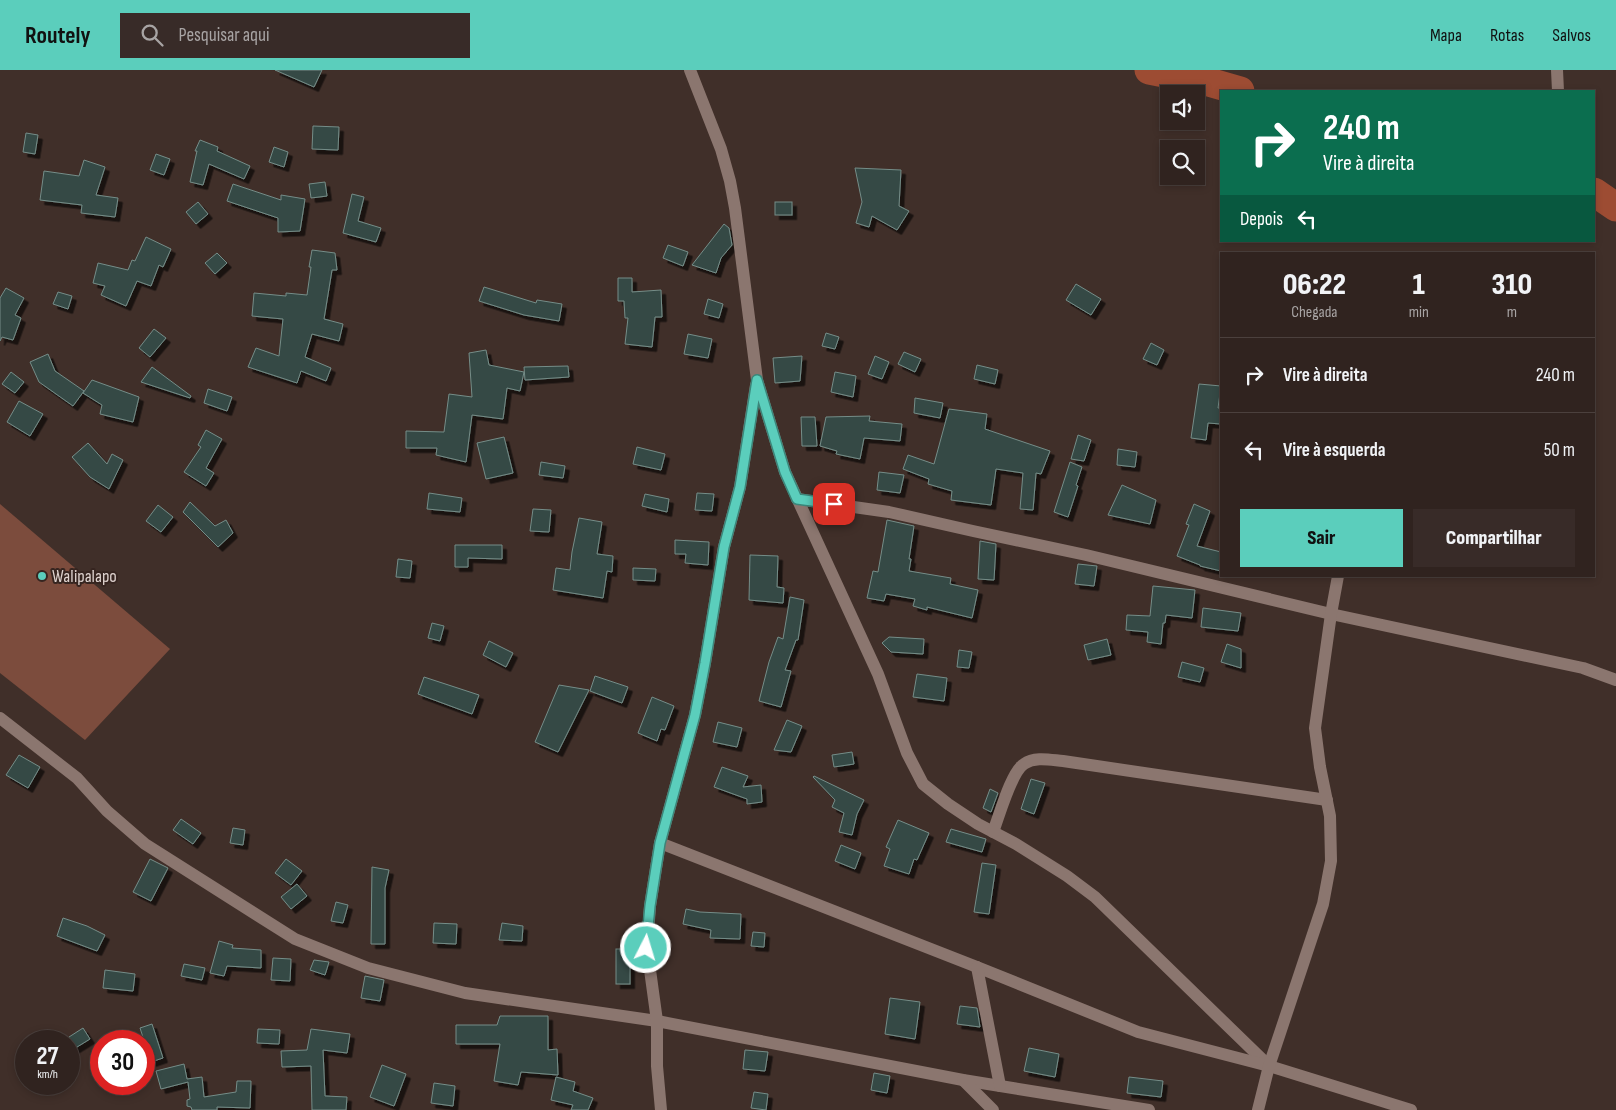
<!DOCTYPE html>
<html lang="pt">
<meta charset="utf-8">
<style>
body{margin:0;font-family:"Sofia Sans Condensed",sans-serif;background:#382b28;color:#f1f3f6;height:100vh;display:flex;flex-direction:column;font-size:19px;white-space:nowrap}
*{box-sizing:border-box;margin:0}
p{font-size:16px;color:#a8a4a4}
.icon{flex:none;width:28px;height:28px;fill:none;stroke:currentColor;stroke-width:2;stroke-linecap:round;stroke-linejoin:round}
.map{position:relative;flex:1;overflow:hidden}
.drawer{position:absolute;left:1220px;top:182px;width:375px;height:325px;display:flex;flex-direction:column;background:#30231f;border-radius:0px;box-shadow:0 2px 8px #0003,0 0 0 1px #4b403d}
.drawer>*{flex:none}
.hud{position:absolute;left:1220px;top:20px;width:375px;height:152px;border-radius:0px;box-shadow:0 2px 8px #0003,0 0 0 1px #4b403d;background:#0b6e4f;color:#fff;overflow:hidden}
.tools{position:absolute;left:1160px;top:15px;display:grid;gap:10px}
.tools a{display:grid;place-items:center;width:45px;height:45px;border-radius:0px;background:#30231f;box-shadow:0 2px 8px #0003,0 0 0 1px #4b403d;font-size:25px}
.speed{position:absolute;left:15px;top:960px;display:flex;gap:10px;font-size:25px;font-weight:700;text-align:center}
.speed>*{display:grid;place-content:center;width:65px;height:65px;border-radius:50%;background:#30231f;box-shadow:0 2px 8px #0003,0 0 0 1px #4b403d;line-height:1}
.speed small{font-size:12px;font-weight:400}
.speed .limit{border:8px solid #d22;background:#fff;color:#111}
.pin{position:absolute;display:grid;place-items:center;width:42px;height:42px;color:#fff;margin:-21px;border-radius:10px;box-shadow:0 2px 8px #0006}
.me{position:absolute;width:55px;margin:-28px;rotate:5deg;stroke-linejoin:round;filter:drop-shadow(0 0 4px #0008)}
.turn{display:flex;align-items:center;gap:18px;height:105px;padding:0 20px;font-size:22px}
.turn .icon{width:65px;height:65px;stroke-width:2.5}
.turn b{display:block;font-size:35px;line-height:42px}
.then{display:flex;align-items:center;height:48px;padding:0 20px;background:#0003;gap:10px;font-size:19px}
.eta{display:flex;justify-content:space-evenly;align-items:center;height:85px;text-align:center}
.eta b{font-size:30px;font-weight:800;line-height:35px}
.button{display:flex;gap:10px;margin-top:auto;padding:10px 20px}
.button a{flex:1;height:58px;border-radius:0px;background:#5bcebc;color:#111;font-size:20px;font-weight:800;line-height:58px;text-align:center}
.button a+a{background:#382b28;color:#f1f3f6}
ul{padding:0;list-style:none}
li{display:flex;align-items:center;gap:15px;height:75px;padding:0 20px;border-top:1px solid #4b403d}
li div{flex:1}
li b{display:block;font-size:19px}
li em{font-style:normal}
header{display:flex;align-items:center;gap:30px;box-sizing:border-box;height:70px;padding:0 25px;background:#5bcebc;color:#111}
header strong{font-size:24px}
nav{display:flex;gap:28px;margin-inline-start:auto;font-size:18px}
.search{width:350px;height:45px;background:#382b28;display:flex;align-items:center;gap:12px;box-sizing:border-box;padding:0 18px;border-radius:0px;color:#a8a4a4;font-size:19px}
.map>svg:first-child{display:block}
.pitch{fill:#7c4c3d}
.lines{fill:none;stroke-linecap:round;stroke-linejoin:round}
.river{stroke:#9d4c33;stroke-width:29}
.building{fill:#344945;stroke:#758d88;filter:url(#shadow)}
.minor{stroke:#8b766f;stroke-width:12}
.route-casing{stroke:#3b867a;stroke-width:12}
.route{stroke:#5bcebc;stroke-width:9}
.poi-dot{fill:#5bcebc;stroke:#362520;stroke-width:2}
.labels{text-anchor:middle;stroke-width:4;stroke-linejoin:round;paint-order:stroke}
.poi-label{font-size:18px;fill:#ded2ce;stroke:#362520;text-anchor:start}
</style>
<header>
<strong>Routely</strong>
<div class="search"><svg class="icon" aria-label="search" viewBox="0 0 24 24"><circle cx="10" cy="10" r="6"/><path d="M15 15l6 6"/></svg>Pesquisar aqui</div>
<nav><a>Mapa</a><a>Rotas</a><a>Salvos</a></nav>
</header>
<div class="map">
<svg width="1616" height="1040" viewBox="0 0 1616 1040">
<defs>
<filter id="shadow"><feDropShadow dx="4.5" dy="4.5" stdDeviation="0" flood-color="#0009"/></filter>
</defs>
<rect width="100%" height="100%" fill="#402f29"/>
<!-- pitch -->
<path class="pitch" d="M0 434 170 579 85 670 0 603Z"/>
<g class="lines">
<!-- river -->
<g class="river">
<path d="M1149 0 1209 12 1240 21"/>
<path d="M1594 122 1616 137"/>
</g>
</g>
<!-- building -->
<g class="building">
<path d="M275 0H322L314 17Z"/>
<path d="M313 56 339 57 338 80 312 79Z"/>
<path d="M26 63 38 65 35 84 23 82Z"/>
<path d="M200 70 218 77 217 81 250 96 244 109 209 94 203 115 190 112 197 81H195Z"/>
<path d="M274 77 288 82 284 97 269 92Z"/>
<path d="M156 84 170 89 164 105 150 100Z"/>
<path d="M84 90 105 97 96 125 118 128 115 147 81 143 82 135 40 130 44 101 79 106Z"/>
<path d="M855 98 901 100 899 136 909 141 897 160 872 146 869 157 856 153 862 132Z"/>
<path d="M325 112 327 126 311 128 309 114Z"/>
<path d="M233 114 281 130V125L305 129 300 161 278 162V148L227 131Z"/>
<path d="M352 124 364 127 358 151 381 158 376 172 343 163Z"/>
<path d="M198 132 208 144 196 154 186 142Z"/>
<rect x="775" y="132" width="17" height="13"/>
<path d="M724 154 729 158 732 175 721 188 716 203 692 195Z"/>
<path d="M146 167 171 179 163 197 159 195 151 216 137 211 126 236 101 225 105 216 93 213 98 193 128 200 132 190 135 191Z"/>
<path d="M668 175 688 182 683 196 663 188Z"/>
<path d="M312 180 335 183 337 200H332L324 249 343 254 339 271 312 264 305 287 331 298 326 311 301 301 297 313 248 297 256 278 279 286 283 249 252 246 254 223 286 226V223L307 225 311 197H309Z"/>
<path d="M217 183 227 193 215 204 205 193Z"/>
<path d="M618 208H632V222L661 220 662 247H655L652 277 625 274 628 248H625L624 231H618Z"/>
<path d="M1076 214 1101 229 1091 245 1066 230Z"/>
<path d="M484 217 536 233 537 230 562 234 559 251 524 245 479 231Z"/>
<path d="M6 218 24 228 15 245 21 248 13 270 2 267 0 271V228Z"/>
<path d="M58 222 72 226 68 239 53 234Z"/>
<path d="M708 229 723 234 719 248 704 244Z"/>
<path d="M154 259 166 268 150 287 139 278Z"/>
<path d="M826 263 839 267 835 279 822 276Z"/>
<path d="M688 264 712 269 708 288 684 284Z"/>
<path d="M1151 273 1164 280 1157 295 1143 289Z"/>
<path d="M486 280 489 295 524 302 520 321 507 318 503 349 472 345 466 392 436 385 437 378H406V361L444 362 449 324 472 327 469 283Z"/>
<path d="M904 282 921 289 915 302 898 294Z"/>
<path d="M48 284 55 301 84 321 73 336 39 312 30 292Z"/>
<path d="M802 286 800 311 775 313 773 288Z"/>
<path d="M875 286 889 292 882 309 868 304Z"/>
<path d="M977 295 998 300 995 314 974 309Z"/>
<path d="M568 296 569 307 525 310 524 297Z"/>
<path d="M152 297 191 326 190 328 141 312Z"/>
<path d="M11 302 24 312 15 323 2 314Z"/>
<path d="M835 302 856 306 853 327 831 322Z"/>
<path d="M92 310 139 327 133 352 100 344 102 335 83 323Z"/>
<path d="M1199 314 1221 316 1218 338H1221V354L1208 353 1206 370 1191 368Z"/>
<path d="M208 319 232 327 227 341 204 333Z"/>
<path d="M915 328 943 333 940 348 914 343Z"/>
<path d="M19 331 43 344 30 366 7 352Z"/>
<path d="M949 339 987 344 985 359 1050 381 1041 404 1036 403 1033 440 1020 439 1023 403 996 399 991 435 951 430 952 421 928 414 929 409 903 399 908 385 934 394Z"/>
<path d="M870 346 869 351 902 354 900 371 864 368 860 389 836 384 837 381 820 376 826 347Z"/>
<path d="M801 347H815L817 376H802Z"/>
<path d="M206 360 222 369 206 398 214 403 206 416 184 402 201 377 198 375Z"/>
<path d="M1078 365 1091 370 1084 391 1071 389Z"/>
<path d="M504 367 513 403 486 409 477 373Z"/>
<path d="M88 373 107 394 112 384 123 390 109 419 90 407 72 387Z"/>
<path d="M637 377 665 384 661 400 633 394Z"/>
<path d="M1118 379 1137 382 1135 397 1117 395Z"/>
<path d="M541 392 565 396 563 408 539 405Z"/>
<path d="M1070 392 1082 397 1076 415 1078 416 1068 447 1054 442Z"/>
<path d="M879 402 904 405 900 423 877 420Z"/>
<path d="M1122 415 1156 430 1150 454 1108 445Z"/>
<path d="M429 423 462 428 460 442 427 439Z"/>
<path d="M697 423 714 424 712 441 695 440Z"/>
<path d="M645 424 669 429 667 442 642 436Z"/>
<path d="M190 432 215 456 226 450 233 463 218 477 183 442Z"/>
<path d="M1194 434 1210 441 1197 476 1221 482V501L1200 496V495L1177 486 1189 455 1186 454Z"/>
<path d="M158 435 173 447 161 462 146 451Z"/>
<path d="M533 439 551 440 549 462 530 461Z"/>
<path d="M579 448 602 452 597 484 613 486 612 502 607 501 603 528 553 520 556 498 570 500 572 482Z"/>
<path d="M887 450 914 456 909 489H911L909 501 951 508 950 514 978 520 972 548 927 537V540L913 536 915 529 886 524 884 531 867 528 873 501 878 502Z"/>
<path d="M675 470 709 472 708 495 685 493 686 484H675Z"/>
<path d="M980 471 996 474 994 510 978 509Z"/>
<path d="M455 475H502V489L468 488V497H455Z"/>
<path d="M750 485 778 486 777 517 784 518 783 533 749 530Z"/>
<path d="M398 489 412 491 410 508 396 507Z"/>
<path d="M1078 494 1097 496 1094 516 1075 514Z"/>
<path d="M633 498 656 499 655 511 633 510Z"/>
<path d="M1153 516 1195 520 1192 548 1166 545 1165 553H1163L1161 574 1147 572 1148 562 1126 560 1127 545 1150 546Z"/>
<path d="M790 527 804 530 798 570H796L785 600 791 601 781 637 759 631 769 592 778 567 783 569Z"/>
<path d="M1203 538 1241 543 1238 561 1201 557Z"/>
<path d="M432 553 444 556 440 571 428 568Z"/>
<path d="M889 567 924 569 923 584 891 582 882 573Z"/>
<path d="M1107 569 1111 585 1088 590 1084 575Z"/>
<path d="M489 571 513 583 506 597 483 585Z"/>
<path d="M1227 574 1241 579V598L1221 592Z"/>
<path d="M959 580 972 582 969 598 957 597Z"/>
<path d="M1182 592 1204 598 1200 612 1178 607Z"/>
<path d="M917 604 947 608 944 631 913 627Z"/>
<path d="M595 606 628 617 622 633 590 621Z"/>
<path d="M424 607 479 625 472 644 418 624Z"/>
<path d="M559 615 589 620 558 682 535 672Z"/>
<path d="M652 627 674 636 665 660 661 659 657 671 638 663Z"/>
<path d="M787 650 802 656 791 682 774 680Z"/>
<path d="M718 652 742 658 737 677 713 672Z"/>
<path d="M852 682 854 694 834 697 832 685Z"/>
<path d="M19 685 40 697 28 718 6 705Z"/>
<path d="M722 697 748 706 743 717 761 715 762 732 747 734V729L714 717Z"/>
<path d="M814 706 864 730 857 744 852 765 839 762 844 743 832 737 835 730 813 707Z"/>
<path d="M1031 709 1045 713 1034 744 1021 739Z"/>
<path d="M990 719 998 723 991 742 983 738Z"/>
<path d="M181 749 201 763 193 774 173 760Z"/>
<path d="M898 750 929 763 917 790 914 789 909 804 884 796 890 779 886 777Z"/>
<path d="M233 758 245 760 243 775 230 773Z"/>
<path d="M951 759 986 769 982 782 946 772Z"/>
<path d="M841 775 861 783 855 799 835 791Z"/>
<path d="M150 789 168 798 151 831 133 822Z"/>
<path d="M286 789 302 801 291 815 275 803Z"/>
<path d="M982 793 996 795 989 844 974 842Z"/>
<path d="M372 797 389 800 385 818V874H371Z"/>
<path d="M297 814 307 826 291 839 281 827Z"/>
<path d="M336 832 348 835 343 853 331 851Z"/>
<path d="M686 839 700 842 741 844 740 869 710 868 711 860 683 854Z"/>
<path d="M63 848 87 856 105 865 97 881 57 866Z"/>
<path d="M434 853 457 854 456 874 433 873Z"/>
<path d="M502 853 523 856 522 871 499 870Z"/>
<path d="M753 862 765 863 764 877 751 876Z"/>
<path d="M219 871 233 875 232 878 261 880V898L227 896 224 906 210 903Z"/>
<rect x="616" y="879" width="14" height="35"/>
<path d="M273 888 291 889 290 911 271 910Z"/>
<path d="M314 890 329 892 325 905 310 900Z"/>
<path d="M184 894 205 898 202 910 181 906Z"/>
<path d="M105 900 135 904 133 921 103 918Z"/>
<path d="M365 906 384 910 380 931 361 928Z"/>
<path d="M890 928 920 932 915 969 885 964Z"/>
<path d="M960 936 977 938 980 957 957 954Z"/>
<path d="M500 946H548V980L557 979 558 1005 521 1002 518 1015 494 1011 500 974H456V955H497Z"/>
<path d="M152 954 163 988 151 992 140 958Z"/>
<path d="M83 958 90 969 69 982V967Z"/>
<path d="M258 959 280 960 279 974 257 973Z"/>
<path d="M311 959 350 964 347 983 323 980 325 1026 347 1027 346 1040H312L311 996 282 997 281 981 307 980Z"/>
<path d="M1029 978 1059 984 1055 1007 1024 1001Z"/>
<path d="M745 980 768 982 765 1001 743 999Z"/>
<path d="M184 994 187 1009 202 1007 204 1027 236 1022 237 1011H251L250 1038 217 1037V1040H192L191 1037 187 1036V1030L190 1029 188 1012 161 1019 156 1001Z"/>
<path d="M382 995 406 1004 394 1036 370 1027Z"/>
<path d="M874 1003 890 1006 887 1023 871 1020Z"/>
<path d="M556 1007 575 1012 573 1021 593 1028 588 1040H571L573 1035 551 1030Z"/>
<path d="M1129 1007 1163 1011 1161 1027 1127 1023Z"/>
<path d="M434 1013 455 1016 453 1036 431 1033Z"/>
<path d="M754 1022 768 1024 766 1040 751 1038Z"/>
</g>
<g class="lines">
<!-- minor -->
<g class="minor">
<path d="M690 0 721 79 730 111 735 138 757 310 785 402 878 604 907 683 923 714 948 734 978 754 1016 774 1067 806 1095 827 1269 996"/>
<path d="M1557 0 1558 21"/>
<path d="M797 429 889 442 973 461 1086 485 1331 544 1583 598 1616 610"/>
<path d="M0 648 77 708 107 741 145 774 295 869 368 898 465 923 657 951 963 1010 1149 1040"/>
<path d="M993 762C999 747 1011 702 1024 694 1035 686 1051 690 1063 691L1327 730"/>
<path d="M660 773 977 897 1138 962 1269 996 1411 1040"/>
<path d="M977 897 1000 1016"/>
<path d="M963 1010 993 1040"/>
<path d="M661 1040 657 996V951L647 878 650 836 660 773 695 645 705 593 724 477 740 417 756 315"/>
<path d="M1258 1040 1269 996 1323 834 1331 791 1330 746 1320 697 1315 658 1331 544 1338 506"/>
</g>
</g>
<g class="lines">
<defs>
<path id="route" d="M646 878 650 836 660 773 695 645 705 593 724 477 740 417 757 310 785 402 797 429 834 434"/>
</defs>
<!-- route casing -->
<use href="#route" class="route-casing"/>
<!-- route -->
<use href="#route" class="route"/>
</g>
<!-- markers -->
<circle class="poi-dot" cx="42" cy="506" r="5"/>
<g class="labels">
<!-- poi labels -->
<g class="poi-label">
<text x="52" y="512">Walipalapo</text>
</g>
</g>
</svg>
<div class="tools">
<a><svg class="icon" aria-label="sound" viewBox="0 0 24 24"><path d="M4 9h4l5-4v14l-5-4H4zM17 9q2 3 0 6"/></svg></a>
<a><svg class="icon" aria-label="search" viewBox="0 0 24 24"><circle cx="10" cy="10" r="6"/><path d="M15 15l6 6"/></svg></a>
</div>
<div class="speed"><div>27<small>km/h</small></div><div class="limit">30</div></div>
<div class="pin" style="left:834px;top:434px;background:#d93025"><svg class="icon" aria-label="arrive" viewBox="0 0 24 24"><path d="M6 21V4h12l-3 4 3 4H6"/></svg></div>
<svg class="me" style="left:646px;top:878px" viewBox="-20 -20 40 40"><circle r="17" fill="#5bcebc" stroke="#fff" stroke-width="3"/><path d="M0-11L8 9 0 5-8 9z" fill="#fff"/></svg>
<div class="hud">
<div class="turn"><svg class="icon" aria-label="right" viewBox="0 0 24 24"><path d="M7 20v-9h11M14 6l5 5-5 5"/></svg><div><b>240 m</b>Vire à direita</div></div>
<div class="then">Depois<svg class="icon" aria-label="left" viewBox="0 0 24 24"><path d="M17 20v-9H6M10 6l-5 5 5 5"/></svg></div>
</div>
<section class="drawer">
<div class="eta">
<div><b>06:22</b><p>Chegada</p></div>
<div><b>1</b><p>min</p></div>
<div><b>310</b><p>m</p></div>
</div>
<ul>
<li><svg class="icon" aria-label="right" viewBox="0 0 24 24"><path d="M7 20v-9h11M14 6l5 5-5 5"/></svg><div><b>Vire à direita</b></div><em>240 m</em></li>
<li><svg class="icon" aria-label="left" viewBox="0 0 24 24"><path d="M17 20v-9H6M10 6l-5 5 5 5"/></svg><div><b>Vire à esquerda</b></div><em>50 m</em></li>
</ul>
<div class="button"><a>Sair</a><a>Compartilhar</a></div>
</section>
</div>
